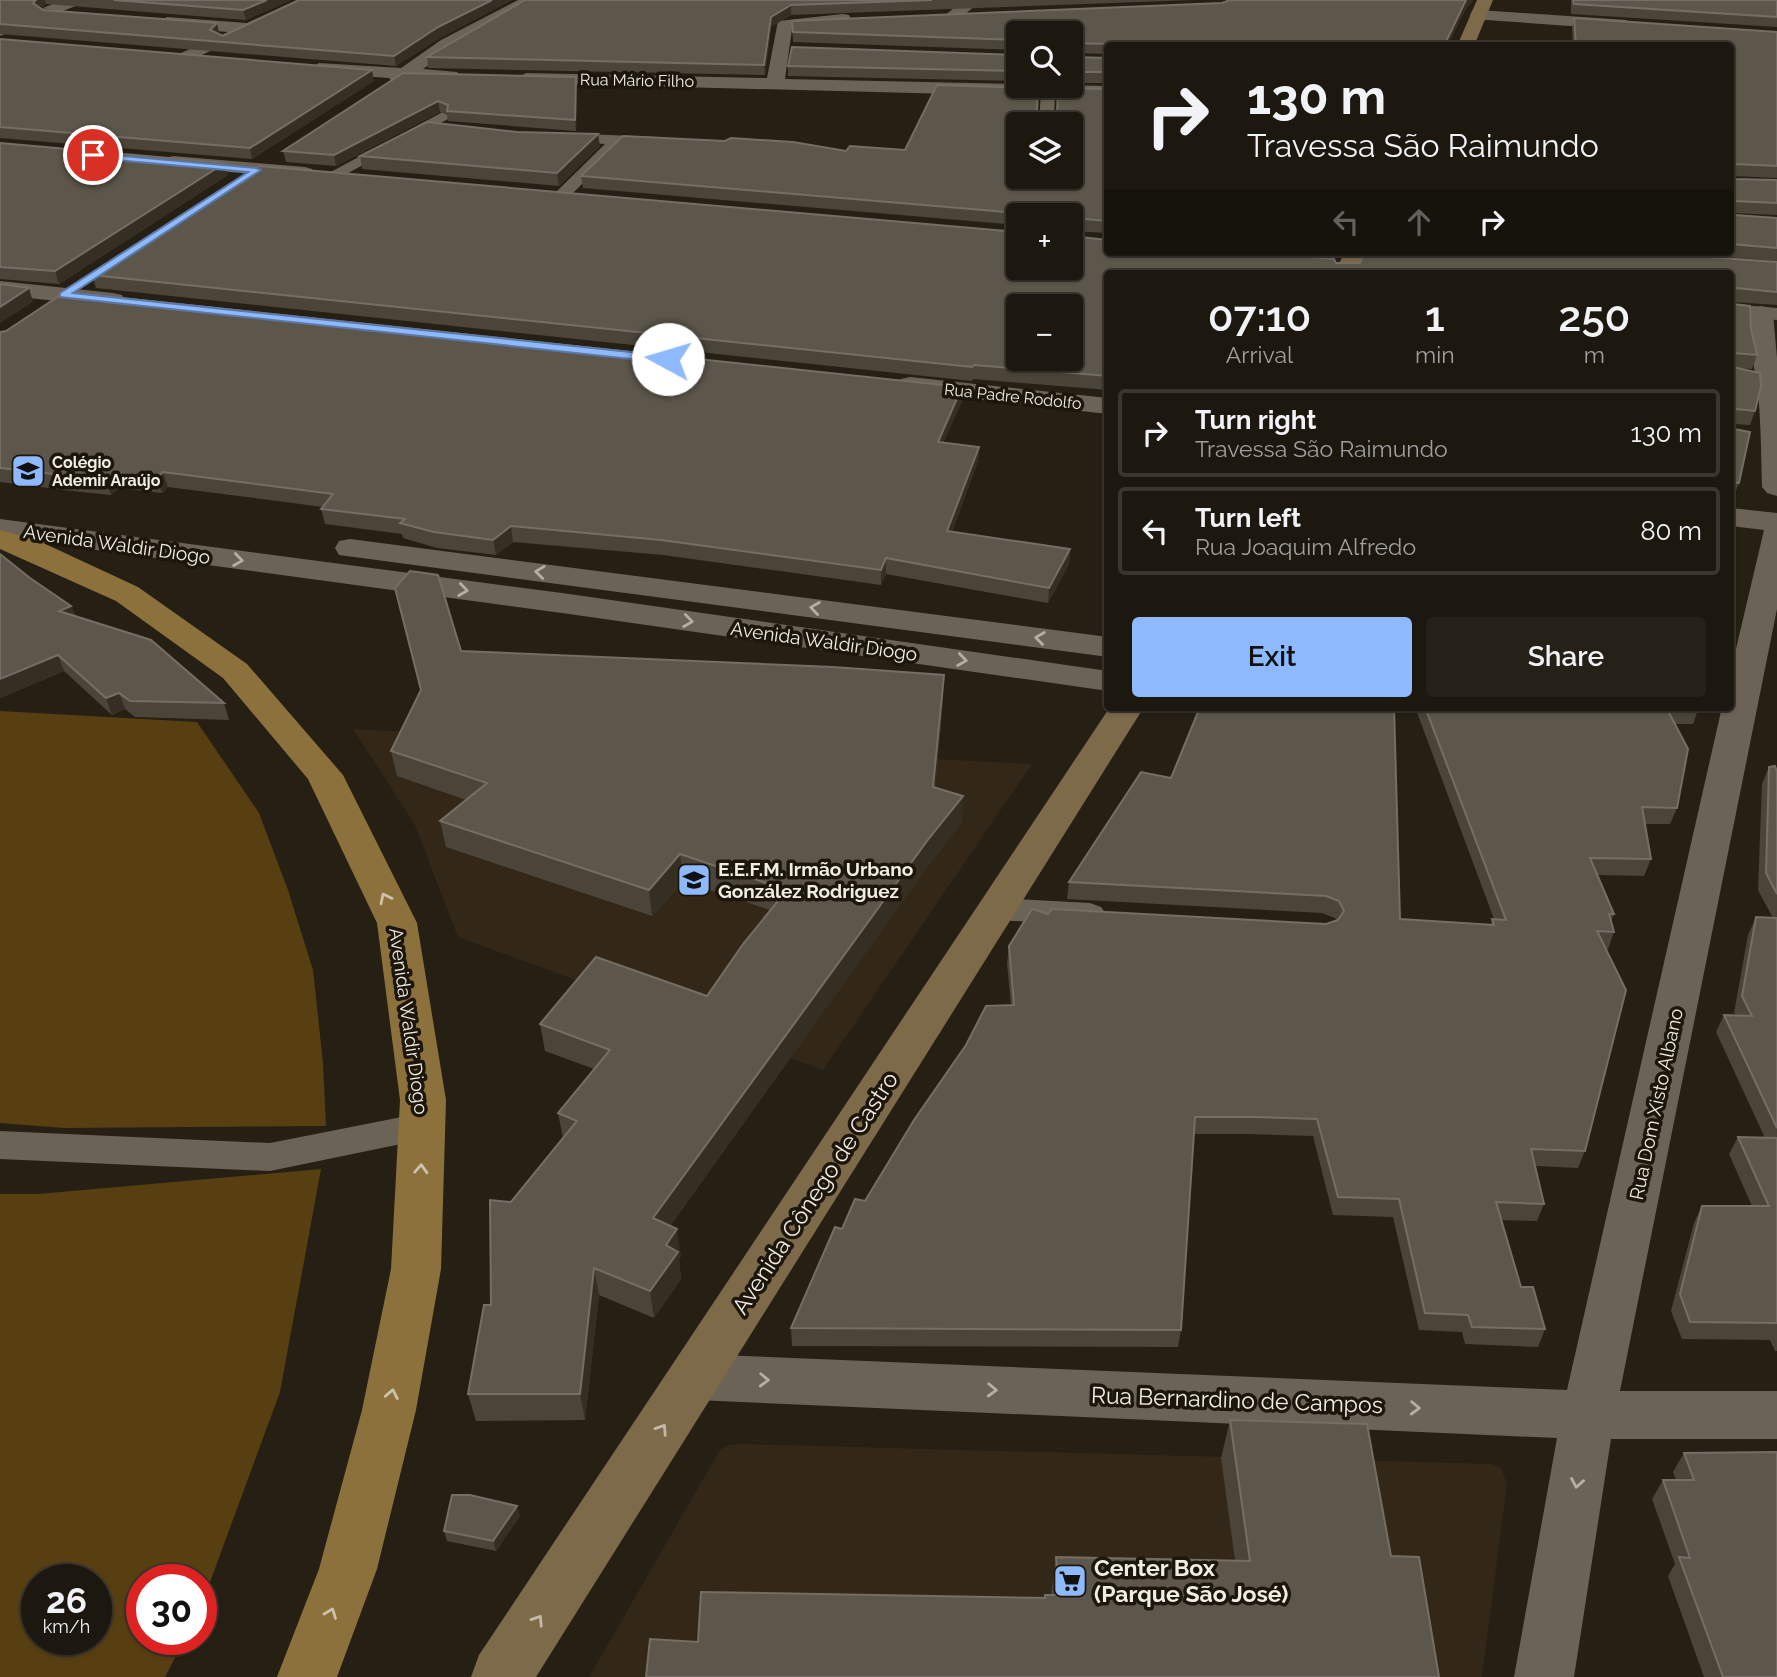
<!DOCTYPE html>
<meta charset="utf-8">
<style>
body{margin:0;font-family:Raleway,sans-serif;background:#252018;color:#f1f3f6;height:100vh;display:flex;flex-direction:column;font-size:26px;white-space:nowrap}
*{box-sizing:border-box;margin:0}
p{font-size:23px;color:#a09f9e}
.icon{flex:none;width:38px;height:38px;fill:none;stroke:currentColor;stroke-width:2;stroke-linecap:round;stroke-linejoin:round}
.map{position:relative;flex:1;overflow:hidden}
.side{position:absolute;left:1104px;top:270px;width:630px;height:441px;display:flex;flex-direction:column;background:#1c170f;border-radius:7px;box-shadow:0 2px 5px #0004,0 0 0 2px #3a362f}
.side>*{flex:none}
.banner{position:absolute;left:1104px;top:42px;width:630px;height:214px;border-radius:7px;box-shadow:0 2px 5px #0004,0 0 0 2px #3a362f;background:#1c170f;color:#f1f3f6;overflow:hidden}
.buttons{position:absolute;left:1006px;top:21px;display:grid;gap:14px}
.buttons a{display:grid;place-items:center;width:77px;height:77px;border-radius:7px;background:#1c170f;box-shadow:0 2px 5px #0004,0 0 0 2px #3a362f;font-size:35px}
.speed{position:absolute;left:21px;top:1564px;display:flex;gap:14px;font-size:35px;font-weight:700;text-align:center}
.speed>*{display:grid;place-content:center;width:91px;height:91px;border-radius:50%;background:#1c170f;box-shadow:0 2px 5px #0004,0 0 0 2px #3a362f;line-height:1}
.speed small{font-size:18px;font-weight:400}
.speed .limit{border:10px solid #d22;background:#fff;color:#111}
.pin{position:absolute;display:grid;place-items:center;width:60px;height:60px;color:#fff;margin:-30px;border:4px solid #fff;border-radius:50%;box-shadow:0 2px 7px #0007}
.me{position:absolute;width:77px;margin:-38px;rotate:276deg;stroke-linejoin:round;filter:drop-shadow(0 0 5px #0008)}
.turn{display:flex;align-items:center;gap:24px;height:147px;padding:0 28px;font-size:32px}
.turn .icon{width:91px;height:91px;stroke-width:2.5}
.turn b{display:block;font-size:49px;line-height:60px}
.lanes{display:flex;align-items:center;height:66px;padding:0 28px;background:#0003;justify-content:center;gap:35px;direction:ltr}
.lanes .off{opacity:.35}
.eta{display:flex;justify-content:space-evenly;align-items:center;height:119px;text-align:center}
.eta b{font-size:42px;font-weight:600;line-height:49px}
.cta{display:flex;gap:14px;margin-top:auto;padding:14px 28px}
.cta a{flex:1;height:80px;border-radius:7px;background:#8eb9fc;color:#111;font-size:28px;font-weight:600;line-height:80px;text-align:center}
.cta a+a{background:#252018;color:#f1f3f6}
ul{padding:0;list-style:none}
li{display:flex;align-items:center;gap:21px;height:88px;margin:0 14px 10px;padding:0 14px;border:4px solid #3a362f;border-radius:7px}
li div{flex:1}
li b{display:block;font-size:26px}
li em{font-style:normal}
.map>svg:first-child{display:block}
.built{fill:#332818}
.forest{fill:#573f12;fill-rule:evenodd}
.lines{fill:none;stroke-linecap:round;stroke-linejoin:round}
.service{fill:#6b6356;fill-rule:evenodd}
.minor{fill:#6b6356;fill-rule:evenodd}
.tertiary{fill:#6b6356;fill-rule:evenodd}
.secondary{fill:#7c6a49;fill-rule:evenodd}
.primary{fill:#8d713c;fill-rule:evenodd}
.wall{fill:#4b4539}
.shaded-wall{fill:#352e22}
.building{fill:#5d574b;stroke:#746e64;stroke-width:2;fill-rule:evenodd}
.oneway{stroke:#b5afa5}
.oneway2{stroke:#cec2aa}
.oneway3{stroke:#c2b9a7}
.route{fill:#8eb9fc;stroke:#5c78a4;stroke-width:2}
.labels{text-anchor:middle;stroke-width:7;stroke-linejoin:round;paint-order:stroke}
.far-street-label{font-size:16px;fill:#f1ede5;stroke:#1c160b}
.far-poi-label{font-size:16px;font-weight:bold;fill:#f1ede5;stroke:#1c160b;text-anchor:start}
.street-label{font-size:19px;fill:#f1ede5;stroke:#1c160b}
.poi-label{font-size:19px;font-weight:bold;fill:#f1ede5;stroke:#1c160b;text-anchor:start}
.near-street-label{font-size:23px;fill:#f1ede5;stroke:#1c160b}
.near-poi-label{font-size:23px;font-weight:bold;fill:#f1ede5;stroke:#1c160b;text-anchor:start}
</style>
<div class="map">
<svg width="1777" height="1677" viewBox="0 0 1777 1677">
<rect width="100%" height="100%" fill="#261f14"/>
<!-- built -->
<g class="built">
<path d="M353 729 1032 764 823 1070 458 937 414 823Z"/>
<path d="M740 1444 1491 1464 1501 1468 1507 1484 1482 1677H589L720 1450 729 1445Z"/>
</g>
<!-- forest -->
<g class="forest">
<path d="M0 711 197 722 259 813 288 890 313 970 323 1063 326 1126 64 1128 0 1123Z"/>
<path d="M321 1169 280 1392 203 1601 201 1605V1580H142V1640H184L165 1677H0V1194H38ZM37 1580H96V1640H37Z"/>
</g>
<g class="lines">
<!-- service -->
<g class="service">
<path d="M1048 86 1055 90 1054 124H1039L1041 90Z"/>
<path d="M454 106 459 107 461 110 459 113 339 178H327L325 175Z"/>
<path d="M558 133 659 137 667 142 659 147 616 145 618 148 567 199 561 201 553 196 555 193 605 144 553 141 550 138Z"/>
<path d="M1731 304 1777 308V320L1731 316Z"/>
<path d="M996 898 1090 903 1101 907 1106 914 1101 921 1090 925 996 920 985 916 980 909 985 902Z"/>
<path d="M422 1113 435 1117 440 1127 435 1137 270 1171 0 1159V1131L270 1143Z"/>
</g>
<!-- minor -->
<g class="minor">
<path d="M63 0H85L83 3 0 36V25Z"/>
<path d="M297 0H318L187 62 178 57 181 53 228 32 167 27 159 22 167 17 247 23Z"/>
<path d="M518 0H538L453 48 423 69 457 72 460 76 457 80 409 79 398 83 392 82 389 78 319 73 310 68 319 63 401 68 441 40Z"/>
<path d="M964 0H982L958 20H946L944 16Z"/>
<path d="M1478 10 1626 20 1634 25 1626 30 1472 19 1470 15 1472 11Z"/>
<path d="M843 14 849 15 851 19 849 23 792 29 785 79 1108 86V98L526 83 517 78 526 73 767 78 778 21Z"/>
<path d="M173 156 305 167 312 169 315 173 312 177 305 179 166 166 163 162 166 158Z"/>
<path d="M0 281 113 293 122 295 125 300 122 305 113 307 0 295Z"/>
<path d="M1761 306 1770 308 1773 313 1777 358V496L1767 493 1762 487C1761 452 1761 417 1757 383 1755 363 1740 326 1752 308Z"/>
<path d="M910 377 1108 398V414L901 391 897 385 901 379Z"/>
<path d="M1731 508 1777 513V609L1620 1391H1777V1439H1611L1574 1677H1514L1557 1438 696 1400 677 1394 670 1377 677 1360 696 1354 1567 1390 1722 707H1731V670L1764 530 1731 526Z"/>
</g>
<!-- tertiary -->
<g class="tertiary">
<path d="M0 519 562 593 1108 671V691L562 613 0 537Z"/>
<path d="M350 539 1108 637V657L339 555 335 548 339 541Z"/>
</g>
<!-- secondary -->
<g class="secondary">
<path d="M1477 0H1493L1474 46H1457Z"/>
<path d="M1345 252H1367L1358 273H1334Z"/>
<path d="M1110 707H1144L536 1677H471L479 1655Z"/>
</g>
<!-- primary -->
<path class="primary" d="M0 530 39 541 138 587 247 664 343 775 417 923 446 1100 441 1269 416 1410 377 1569 337 1677H277L319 1569 362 1410 391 1269 400 1100 377 923 308 779 223 678 116 601 0 549Z"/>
</g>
<!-- wall -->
<g class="wall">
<path d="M0 0H291L246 20 46 4 41 8 219 33 218 34 223 36 299 0H512L440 38 396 66 0 34Z"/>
<path d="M525 0H1193L791 15 771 27 765 75 428 68 427 57Z"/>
<path d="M1230 0H1473L1465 10 1447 46H1108V54L1071 53 1018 33V52V50L793 42 792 21 1222 3Z"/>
<path d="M1571 0H1777V27L1571 14Z"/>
<path d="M1574 18 1777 32V178L1732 176 1735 179 1777 180V215L1733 213 1735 215 1777 218V261L1664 252H1731V46H1573L1572 29Z"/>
<path d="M0 39 374 81 252 159 0 138Z"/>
<path d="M1018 55V81L788 76V66Z"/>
<path d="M1071 57 1108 58V83H1071Z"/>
<path d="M403 73 577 87 576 131 448 121 447 115 440 112 336 166 286 162 283 151Z"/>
<path d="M1108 89V233L1071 231V215H1018V227V225L583 188 581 176 846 151 905 150 1037 113 1040 115 1056 114Z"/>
<path d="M517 132 600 146 559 186 362 169 360 156Z"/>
<path d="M0 143 228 175 59 284 0 279Z"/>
<path d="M1322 252H1343L1341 254Z"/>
<path d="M1777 262V305L1733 302V304L1751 329 1757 355 1752 369 1736 368 1755 411 1750 425 1734 424 1739 483 1733 498H1731V273H1108V390L973 379 972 381 96 288 92 275 1336 263Z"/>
<path d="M0 332 962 387V401L943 443 979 447 978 461 952 532 1070 549 1069 564 1048 603 886 574 881 585 663 555 513 542 496 555 437 548 403 538 402 534 325 524 321 509 323 507 168 487 162 493 119 488 111 495 73 491 0 482Z"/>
<path d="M0 554 30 578 71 606 75 615 224 703 229 720 135 717 125 709 112 715 64 671 0 698Z"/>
<path d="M395 588 461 651 943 701 935 788 962 822 926 868 670 1226 681 1256 679 1259 681 1279 654 1318 599 1295 585 1420 476 1421 468 1394 491 1305 511 1202 563 1138 558 1113 594 1069 545 1051 540 1024 707 996 770 910 683 881 652 916 446 847 440 821 466 800 397 776 391 751 421 691Z"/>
<path d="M1415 707H1699L1693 724H1675L1677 808 1670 824H1645L1651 859 1644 876 1597 875 1614 914 1611 922 1614 932 1608 949H1606L1585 1151 1578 1168 1535 1166 1544 1204 1537 1221 1501 1220 1521 1287 1545 1329 1538 1347 1465 1344 1462 1332 1419 1330 1393 1217 1333 1215 1313 1136 1249 1134H1194L1181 1330 1178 1347 792 1346 791 1328 842 1229 865 1201 1011 1005 1007 963 1009 946 1048 914 1326 924 1337 921 1335 918 1322 913 1067 899 1069 882 1171 778 1400 919 1491 924 1492 919H1494Z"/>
<path d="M1769 767 1777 772V1351H1775L1770 1340 1682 1339 1671 1311 1694 1223 1702 1206H1752L1729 1154 1738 1137 1765 1138 1716 1032 1724 1015H1736L1734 1013 1748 935 1756 917 1773 918 1758 890 1762 784Z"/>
<path d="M1230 1420 1391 1556 698 1642 1044 1598 1045 1595H1051L1056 1557 1235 1560 1221 1458Z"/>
<path d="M1684 1453 1777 1677H1704L1668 1576 1675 1564 1652 1499 1663 1480H1676L1673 1472Z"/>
<path d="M520 1516 496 1551 447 1541 444 1531Z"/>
</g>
<!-- shaded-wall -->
<g class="shaded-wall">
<path d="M36 0H45L46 4 36 13 33 3Z"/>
<path d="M267 0H291L246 20 243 10Z"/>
<path d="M492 0H512L440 38 396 66 394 56 438 27Z"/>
<path d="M1466 0H1473L1465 10 1447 46H1444Z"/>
<path d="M791 5V15L771 27 765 75 764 65 771 17Z"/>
<path d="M217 23 219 33 213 40 210 30Z"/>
<path d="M372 70 374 81 252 159 250 148Z"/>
<path d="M576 77 577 87 576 131 575 120Z"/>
<path d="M438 101 440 112 336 166 334 155Z"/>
<path d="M598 134 600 146 559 186 557 173Z"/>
<path d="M225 163 228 175 59 284 55 271Z"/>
<path d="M29 288 33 302 0 323V307Z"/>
<path d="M962 387V401L937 457 938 442Z"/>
<path d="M979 447 978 461 947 546V531Z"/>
<path d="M163 472 168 487 162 493 157 478Z"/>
<path d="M114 473 119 488 111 495 106 480Z"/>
<path d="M511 526 513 542 496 555 493 540Z"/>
<path d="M1070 549 1069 564 1048 603 1049 588Z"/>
<path d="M886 558V574L881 585V570Z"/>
<path d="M71 606 77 621 59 611Z"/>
<path d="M58 655 64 671 0 698V679Z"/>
<path d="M944 675 943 701 933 813V787Z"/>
<path d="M119 693 125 709 112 715 106 698Z"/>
<path d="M963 796 962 822 926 868 657 1245 653 1218 927 841Z"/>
<path d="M680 854 683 881 652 916 649 890Z"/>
<path d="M677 1229 681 1256 679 1259 681 1279 654 1318 650 1291 666 1245Z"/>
<path d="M594 1268 599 1295 585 1420 580 1394Z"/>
<path d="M517 1506 520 1516 496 1551 493 1541Z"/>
</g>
<!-- building -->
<g class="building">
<path d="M0 0H36L33 3 43 10 217 23 210 30 223 36 299 0H492L438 27 394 56 0 24Z"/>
<path d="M114 0H267L243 10Z"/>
<path d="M525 0H932L791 5 771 17 764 65 427 57Z"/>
<path d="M1230 0H1466L1444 46H1111V44L1072 43 1071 46V33H1018V40L793 32 792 21 1222 3Z"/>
<path d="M1573 0H1777V17L1574 4Z"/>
<path d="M1574 18 1777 32V166L1735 164 1732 177 1735 179 1777 180V203L1733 201 1732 213 1735 215 1777 218V248L1731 244V46H1576Z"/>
<path d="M0 39 372 70 250 148 0 127Z"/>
<path d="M792 47 1018 55V71L788 66Z"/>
<path d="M1071 57 1108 58V72H1071Z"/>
<path d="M403 73 576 77 575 120 447 111 448 105 438 101 334 155 283 151Z"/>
<path d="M937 85 1038 88 1037 112 1040 115 1057 114 1058 88 1108 89V221L1072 218 1071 219V215H1019V213L581 176 623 136 725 141 731 138 793 142 846 151 850 146 905 150ZM1018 124H1071V177H1018Z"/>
<path d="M427 122 517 132 598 134 557 173 360 156Z"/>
<path d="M0 143 225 163 55 271 0 267Z"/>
<path d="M259 166 1018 232V268H1071V236L1108 240V252H1250L1334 259 1336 263H1360L1365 252H1638L1777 262V292L1736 288 1733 291V304L1750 306 1751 329 1757 355 1734 353 1733 367 1760 373 1761 386 1755 411 1736 409 1733 412 1734 429 1750 432 1739 483 1731 482V273H1108V376L974 365 972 367 92 275ZM1018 306H1071V359H1018Z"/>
<path d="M0 284 29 288 0 307Z"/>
<path d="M65 292 962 387 938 442 979 447 947 531 1070 549 1049 588 886 558 881 570 661 540 511 526 493 540 434 532 400 523 405 519 321 509 333 494 163 472 157 478 114 473 106 480 0 468V332L6 331Z"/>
<path d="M0 554 30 578 71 606 59 611 151 640 224 703 130 701 119 693 106 698 58 655 0 679Z"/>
<path d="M410 571 438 575 461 651 833 667 944 675 933 787 963 796 927 841 653 1218 677 1229 666 1245 678 1252 650 1291 594 1268 580 1394H468L484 1305H491L490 1200 511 1202 577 1121 558 1113 610 1050 540 1024 596 957 707 996 743 944 787 890 680 854 649 890 440 821 487 783 391 751 421 690 395 588Z"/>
<path d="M1200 707H1394L1400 919 1494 925 1492 919 1506 920 1425 707H1699H1666L1688 749 1677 808 1642 807 1651 859 1590 858 1614 914H1609L1614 932 1597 931 1626 990 1585 1151 1531 1149 1544 1204 1496 1202 1521 1287H1533L1545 1329 1472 1327 1468 1315 1425 1313 1399 1199 1338 1197 1317 1119 1252 1117H1195L1181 1330 791 1328 835 1227 842 1229 855 1199 865 1201 914 1120 966 1045 986 1006 1014 1005 1009 946 1032 909 1048 914 1052 909 1326 924 1338 920 1344 911 1339 901 1326 896 1069 882 1141 772 1171 778Z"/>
<path d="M1775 766 1777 772V894L1766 873 1769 767Z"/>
<path d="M1756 917 1777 918V1128L1724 1015 1752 1016 1742 996Z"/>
<path d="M1738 1137 1777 1138V1323L1690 1322 1680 1294 1702 1206H1769Z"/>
<path d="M1230 1420 1367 1424 1391 1556 1419 1557 1439 1677H646L650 1639 698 1642 701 1592 1045 1598V1595H1059L1056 1557 1250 1561Z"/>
<path d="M1777 1452V1677H1723L1679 1557 1690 1558 1663 1480H1694L1684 1453Z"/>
<path d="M452 1495H470L517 1506 493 1541 444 1531Z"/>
</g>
<!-- one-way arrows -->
<defs><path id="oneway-chevron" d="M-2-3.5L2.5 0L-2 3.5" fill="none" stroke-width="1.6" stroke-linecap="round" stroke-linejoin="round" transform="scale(1.75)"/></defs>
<g class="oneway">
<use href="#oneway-chevron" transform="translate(238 560) rotate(8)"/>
<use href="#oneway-chevron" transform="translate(540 572) rotate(-173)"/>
<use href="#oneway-chevron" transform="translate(463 590) rotate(8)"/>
<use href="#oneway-chevron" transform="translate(815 608) rotate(-172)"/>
<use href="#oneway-chevron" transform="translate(688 621) rotate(8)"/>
<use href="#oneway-chevron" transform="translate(1040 638) rotate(-172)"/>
<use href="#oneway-chevron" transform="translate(962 660) rotate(8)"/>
<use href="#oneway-chevron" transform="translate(764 1380) rotate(2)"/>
<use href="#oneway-chevron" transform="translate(992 1390) rotate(2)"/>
<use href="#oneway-chevron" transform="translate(1415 1408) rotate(2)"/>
<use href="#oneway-chevron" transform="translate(1577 1483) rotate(100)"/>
</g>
<g class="oneway2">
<use href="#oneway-chevron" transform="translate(385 898) rotate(-116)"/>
<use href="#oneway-chevron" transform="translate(421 1169) rotate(-87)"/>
<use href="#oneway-chevron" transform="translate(392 1394) rotate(-79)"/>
<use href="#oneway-chevron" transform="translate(331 1613) rotate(-69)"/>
</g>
<g class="oneway3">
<use href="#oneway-chevron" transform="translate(662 1429) rotate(-57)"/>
<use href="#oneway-chevron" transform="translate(538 1620) rotate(-57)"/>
</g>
<!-- route -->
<path class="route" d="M90 153 256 168 261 170 73 293 668 356 673 359 668 363 60 297V293L248 172 93 158Z"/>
<!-- icons -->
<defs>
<symbol id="school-square" viewBox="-11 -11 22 22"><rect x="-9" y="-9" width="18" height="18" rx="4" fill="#8eb9fc" stroke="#1c160b"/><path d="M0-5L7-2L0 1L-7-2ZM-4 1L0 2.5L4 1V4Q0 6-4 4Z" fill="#111"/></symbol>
<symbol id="supermarket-square" viewBox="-11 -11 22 22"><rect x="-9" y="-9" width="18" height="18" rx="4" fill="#8eb9fc" stroke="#1c160b"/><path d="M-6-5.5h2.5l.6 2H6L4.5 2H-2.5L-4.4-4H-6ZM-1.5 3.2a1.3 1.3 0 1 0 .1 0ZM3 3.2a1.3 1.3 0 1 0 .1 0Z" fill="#111"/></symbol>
</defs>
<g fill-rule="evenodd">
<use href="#school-square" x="9" y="452" width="38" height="38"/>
<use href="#school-square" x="675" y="861" width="38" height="38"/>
<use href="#supermarket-square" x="1051" y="1562" width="38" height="38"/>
</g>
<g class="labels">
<!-- far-street labels -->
<g class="far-street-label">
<text transform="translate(637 80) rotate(1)" y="6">Rua Mário Filho</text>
<text transform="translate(1013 396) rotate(6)" y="6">Rua Padre Rodolfo</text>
</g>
<!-- far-poi labels -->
<g class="far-poi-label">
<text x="52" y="468">Colégio<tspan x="52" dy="18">Ademir Araújo</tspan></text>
</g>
<!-- street labels -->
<g class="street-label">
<text transform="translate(117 544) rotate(8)" y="7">Avenida Waldir Diogo</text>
<text transform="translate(824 641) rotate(8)" y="7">Avenida Waldir Diogo</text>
<text transform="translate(409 1021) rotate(82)" y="7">Avenida Waldir Diogo</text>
<text transform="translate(1656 1104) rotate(-78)" y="7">Rua Dom Xisto Albano</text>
</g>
<!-- poi labels -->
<g class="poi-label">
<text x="718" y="876">E.E.F.M. Irmão Urbano<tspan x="718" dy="22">González Rodriguez</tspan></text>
</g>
<!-- near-street labels -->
<g class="near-street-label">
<text transform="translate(815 1193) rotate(-57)" y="8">Avenida Cônego de Castro</text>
<text transform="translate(1237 1400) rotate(2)" y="8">Rua Bernardino de Campos</text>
</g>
<!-- near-poi labels -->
<g class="near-poi-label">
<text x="1094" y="1576">Center Box<tspan x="1094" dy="26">(Parque São José)</tspan></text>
</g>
</g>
</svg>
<div class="buttons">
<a><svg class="icon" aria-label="search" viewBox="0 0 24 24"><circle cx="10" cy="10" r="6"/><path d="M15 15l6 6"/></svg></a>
<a><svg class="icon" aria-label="layers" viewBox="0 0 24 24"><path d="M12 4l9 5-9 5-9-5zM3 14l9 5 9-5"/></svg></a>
<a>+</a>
<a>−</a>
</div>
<div class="speed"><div>26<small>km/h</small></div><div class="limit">30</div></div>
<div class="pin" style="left:93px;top:155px;background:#d93025"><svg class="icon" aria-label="arrive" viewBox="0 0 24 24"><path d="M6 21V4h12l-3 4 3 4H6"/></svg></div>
<svg class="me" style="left:668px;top:359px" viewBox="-20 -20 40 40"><circle r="19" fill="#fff"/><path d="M0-13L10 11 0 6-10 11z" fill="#8eb9fc"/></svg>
<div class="banner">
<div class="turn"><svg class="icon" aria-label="right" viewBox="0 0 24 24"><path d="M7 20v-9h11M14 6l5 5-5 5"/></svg><div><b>130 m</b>Travessa São Raimundo</div></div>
<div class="lanes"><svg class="icon off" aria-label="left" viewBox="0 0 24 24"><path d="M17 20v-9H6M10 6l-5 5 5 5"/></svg><svg class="icon off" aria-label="ahead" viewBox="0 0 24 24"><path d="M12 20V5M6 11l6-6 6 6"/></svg><svg class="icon" aria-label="right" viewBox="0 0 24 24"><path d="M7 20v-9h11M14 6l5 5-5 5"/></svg></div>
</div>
<section class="side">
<div class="eta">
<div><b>07:10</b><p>Arrival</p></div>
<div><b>1</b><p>min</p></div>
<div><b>250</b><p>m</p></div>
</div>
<ul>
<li><svg class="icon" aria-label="right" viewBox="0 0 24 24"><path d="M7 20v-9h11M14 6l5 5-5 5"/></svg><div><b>Turn right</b><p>Travessa São Raimundo</p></div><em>130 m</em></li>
<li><svg class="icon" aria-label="left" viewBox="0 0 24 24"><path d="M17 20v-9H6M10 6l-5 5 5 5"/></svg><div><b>Turn left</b><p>Rua Joaquim Alfredo</p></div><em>80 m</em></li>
</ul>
<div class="cta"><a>Exit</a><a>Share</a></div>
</section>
</div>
